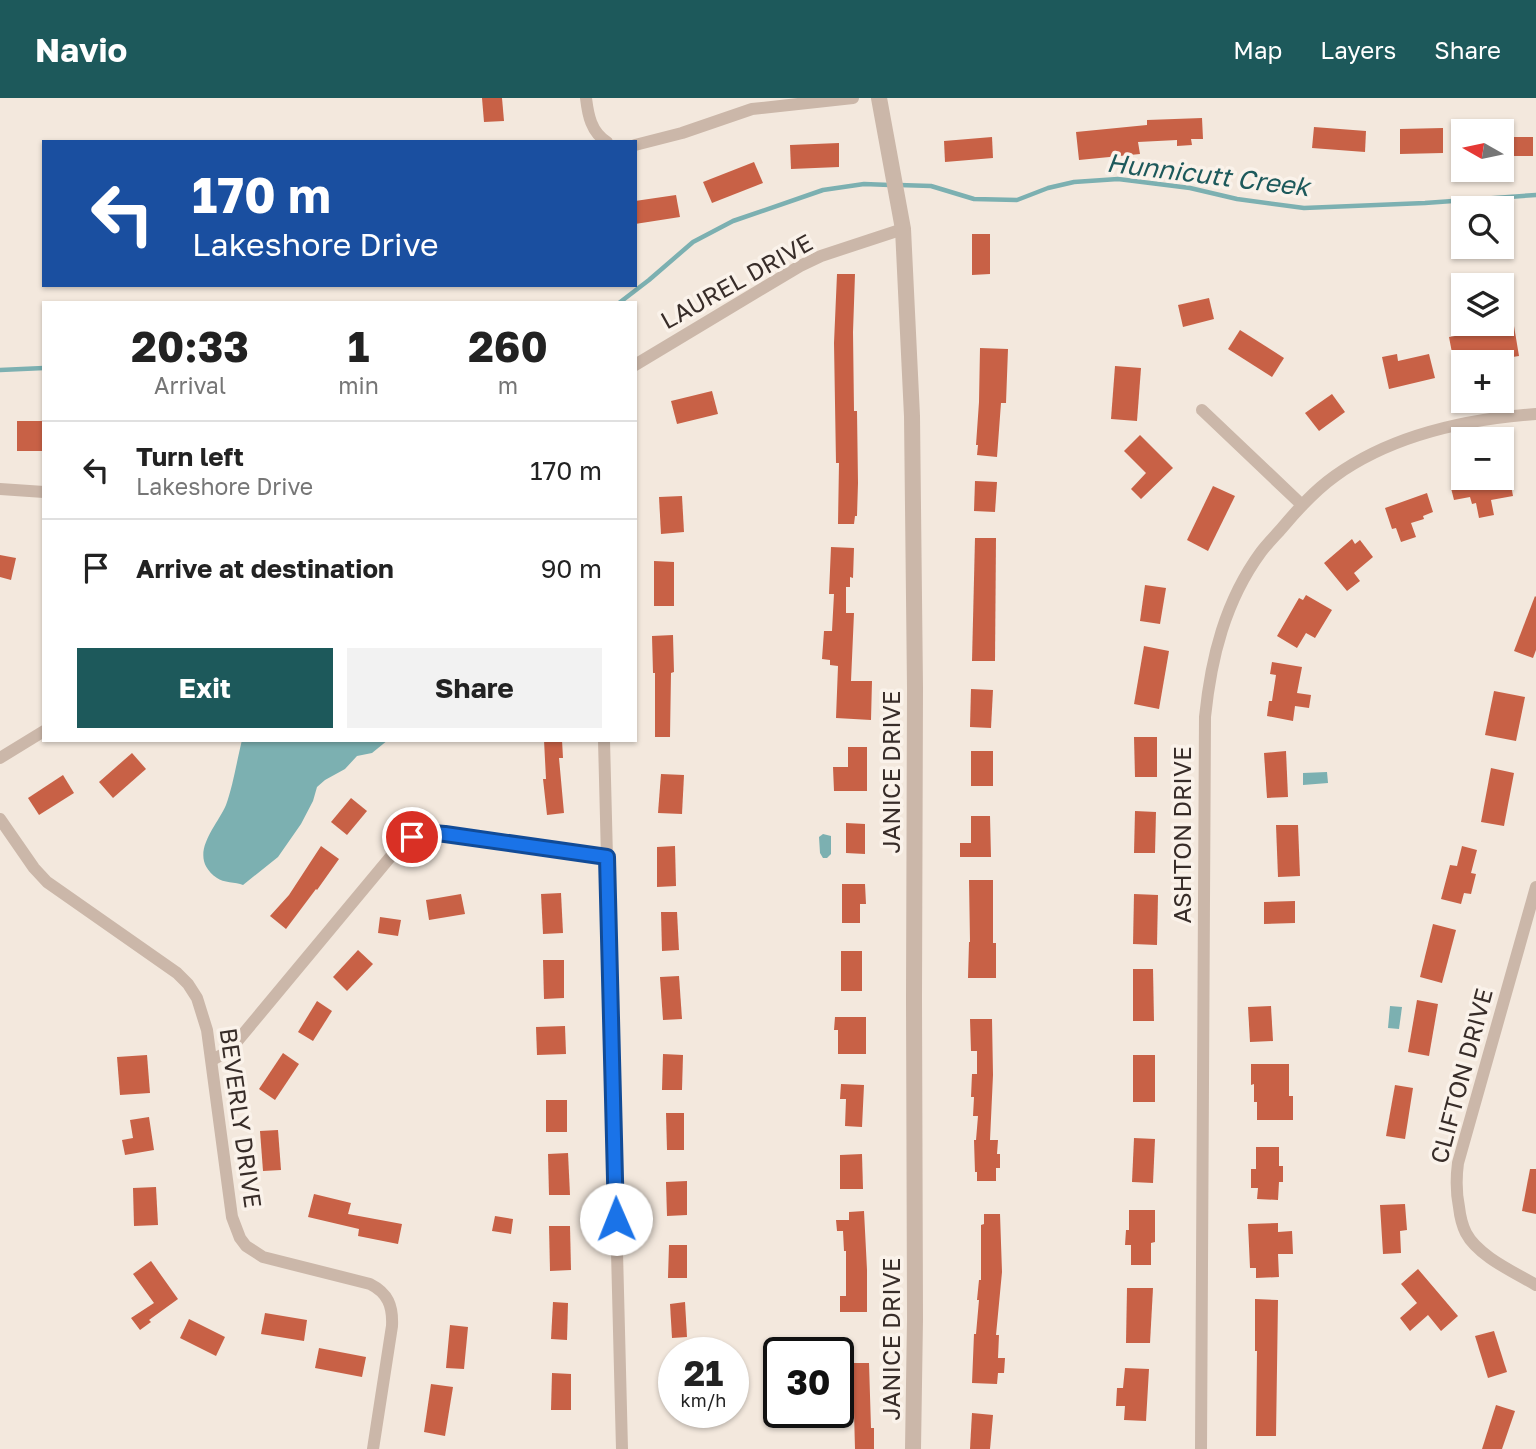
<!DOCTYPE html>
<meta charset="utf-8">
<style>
body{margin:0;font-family:"Golos Text",sans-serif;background:#f2f2f2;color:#222;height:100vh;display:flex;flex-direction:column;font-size:26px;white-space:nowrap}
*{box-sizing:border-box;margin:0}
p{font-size:23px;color:#767676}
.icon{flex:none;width:38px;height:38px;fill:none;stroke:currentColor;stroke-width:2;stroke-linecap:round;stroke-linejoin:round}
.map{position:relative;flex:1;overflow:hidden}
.side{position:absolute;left:42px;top:203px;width:595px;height:441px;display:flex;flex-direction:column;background:#fff;border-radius:0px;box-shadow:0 2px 5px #0004}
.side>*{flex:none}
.top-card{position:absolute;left:42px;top:42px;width:595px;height:147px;border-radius:0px;box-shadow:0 2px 5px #0004;background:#1a4fa0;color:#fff;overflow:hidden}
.needle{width:46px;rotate:279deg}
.buttons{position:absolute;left:1451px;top:21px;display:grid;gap:14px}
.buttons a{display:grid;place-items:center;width:63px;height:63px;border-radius:0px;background:#fff;box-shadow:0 2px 5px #0004;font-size:35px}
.speed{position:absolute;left:658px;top:1239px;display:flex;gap:14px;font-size:35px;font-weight:700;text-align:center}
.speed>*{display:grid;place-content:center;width:91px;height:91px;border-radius:50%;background:#fff;box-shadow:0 2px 5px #0004;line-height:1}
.speed small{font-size:18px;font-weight:400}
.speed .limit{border:4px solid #111;border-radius:10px;background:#fff;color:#111}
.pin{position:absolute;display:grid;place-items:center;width:60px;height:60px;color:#fff;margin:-30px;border:4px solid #fff;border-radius:50%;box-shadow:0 2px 7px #0007}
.me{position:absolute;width:77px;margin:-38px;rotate:359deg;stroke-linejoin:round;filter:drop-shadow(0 0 5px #0008)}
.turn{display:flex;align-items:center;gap:24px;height:147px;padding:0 35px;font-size:32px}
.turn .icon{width:91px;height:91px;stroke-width:2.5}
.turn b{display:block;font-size:49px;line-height:60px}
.eta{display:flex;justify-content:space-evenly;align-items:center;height:119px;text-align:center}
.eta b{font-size:42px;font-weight:700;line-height:49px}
.action{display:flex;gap:14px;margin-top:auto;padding:14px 35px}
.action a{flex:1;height:80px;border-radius:0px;background:#1d595b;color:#fff;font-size:28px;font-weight:700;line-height:80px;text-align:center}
.action a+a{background:#f2f2f2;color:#222}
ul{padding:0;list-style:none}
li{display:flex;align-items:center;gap:21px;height:98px;padding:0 35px;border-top:2px solid #e0e0e0}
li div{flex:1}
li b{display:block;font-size:26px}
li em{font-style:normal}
header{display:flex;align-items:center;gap:42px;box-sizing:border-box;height:98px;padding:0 35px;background:#1d595b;color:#fff}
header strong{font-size:33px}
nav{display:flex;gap:38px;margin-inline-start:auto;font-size:24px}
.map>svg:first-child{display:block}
.water{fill:#7cb0b1}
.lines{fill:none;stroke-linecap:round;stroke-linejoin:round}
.stream{stroke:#7cb0b1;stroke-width:4.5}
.building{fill:#c86146}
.minor{stroke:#cbb7a9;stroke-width:12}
.tertiary{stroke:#cbb7a9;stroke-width:16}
.route-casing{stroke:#114b97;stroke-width:18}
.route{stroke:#1a73e8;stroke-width:12}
.labels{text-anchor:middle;stroke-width:7;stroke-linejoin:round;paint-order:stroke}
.street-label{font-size:24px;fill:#382d29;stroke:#faf2ea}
.water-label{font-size:26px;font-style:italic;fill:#1d595b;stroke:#faf2ea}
</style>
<header>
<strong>Navio</strong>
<nav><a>Map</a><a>Layers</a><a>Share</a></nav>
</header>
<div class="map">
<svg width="1536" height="1351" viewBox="0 0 1536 1351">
<rect width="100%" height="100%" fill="#f3e8dd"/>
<!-- water -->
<g class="water">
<path d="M242 642H388L372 655 357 658 345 671 325 682 317 689 313 703 301 726 278 759 243 787C236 784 223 785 217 780 186 758 216 730 226 707 233 688 237 662 242 642Z"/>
<path d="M1327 674 1328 685 1303 687V675Z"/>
<path d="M823 736 831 738V756L827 760H823L820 755 819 739Z"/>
<path d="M1390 908 1402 909 1399 931 1388 930Z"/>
</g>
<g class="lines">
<!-- stream -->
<g class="stream">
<path d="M899 87 931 88 974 101 1017 102 1048 90 1074 84 1118 81 1190 90 1237 101 1304 110 1425 105 1536 97"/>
<path d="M619 205 649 182 693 144 733 123 823 92 864 86 890 87"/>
<path d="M0 272 44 270"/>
</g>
</g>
<!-- building -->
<g class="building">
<path d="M482 0H502L504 23 484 24Z"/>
<path d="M1202 20 1203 41H1191L1192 47 1177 48V42L1138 44 1140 56 1079 62 1076 34 1147 27V22Z"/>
<path d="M1314 29 1366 33 1365 54 1312 50Z"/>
<path d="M1443 30V55L1400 56V31Z"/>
<path d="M992 39 993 60 945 64 944 43Z"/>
<rect x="1502" y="39" width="31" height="19"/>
<path d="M839 45V69L791 71 790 47Z"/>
<path d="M754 64 763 85 712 105 703 84Z"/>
<path d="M676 97 680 119 635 126V103Z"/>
<path d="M972 136H990V176L972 177Z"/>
<path d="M837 176H855L853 234 854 313H857L858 385 857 418H855L854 426H838L839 365H836L834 245Z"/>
<path d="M1209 200 1214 221 1183 229 1178 207Z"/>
<path d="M1514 228 1519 258 1481 264H1470L1469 257 1453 260 1449 239Z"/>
<path d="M1240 232 1284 260 1272 279 1228 251Z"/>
<path d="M980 250 1008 251 1006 305H1001L997 359 977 357 978 347H976L979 304Z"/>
<path d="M1397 256 1398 263 1429 256 1435 280 1389 291 1382 259Z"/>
<path d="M1115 268 1141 270 1137 323 1111 321Z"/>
<path d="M712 293 718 316 677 326 671 303Z"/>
<path d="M1332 296 1345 314 1319 333 1305 315Z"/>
<rect x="17" y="323" width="26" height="30"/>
<path d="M1140 337 1173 370 1141 401 1131 391 1146 375 1124 353Z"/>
<path d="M1509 377 1513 398 1491 402 1494 417 1479 420 1476 405 1472 406 1470 399 1454 402 1451 390Z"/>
<path d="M975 383 997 384 995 414 974 413Z"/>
<path d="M1213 388 1235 398 1208 453 1187 442Z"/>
<path d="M1427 395 1433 414 1423 418 1424 421 1411 425 1416 439 1401 444 1396 430 1392 431 1385 410Z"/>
<path d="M682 398 684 434 661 436 659 399Z"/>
<path d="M975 440H996L995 563H972Z"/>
<path d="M1352 441 1355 446 1360 442 1373 459 1354 475 1360 483 1347 493 1324 465Z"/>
<path d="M831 449 854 450 853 480 850 479V489H846V515H854L851 583H872L871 622 836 620 838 568 830 567V562L822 561 824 533H832L834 496H829Z"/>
<path d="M0 457 16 460 11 482 0 479Z"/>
<path d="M654 463 674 464V508H654Z"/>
<path d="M1145 487 1166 490 1160 526 1140 523Z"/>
<path d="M1306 497 1332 512 1315 540 1306 535 1297 550 1277 538 1299 500 1303 502Z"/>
<path d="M1535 498 1536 499V552L1533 560 1514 553Z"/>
<path d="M673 537 674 574 671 575 670 639H655V575H653L652 538Z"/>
<path d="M1144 548 1169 553 1159 611 1134 606Z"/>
<path d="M1272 564 1302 569 1297 595 1311 597 1309 610 1295 608 1293 623 1267 618 1269 603H1272L1276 577 1270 576Z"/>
<path d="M971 591 993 592 991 630 970 629Z"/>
<path d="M1494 593 1525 599 1516 643 1485 637Z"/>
<path d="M1134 639H1157V679H1135Z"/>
<path d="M544 642H562L563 660H559L564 715 547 717 543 681H546Z"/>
<path d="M848 649H867V693H834L833 669H848Z"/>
<rect x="971" y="653" width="22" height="35"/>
<path d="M1286 653 1288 699 1267 700 1264 655Z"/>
<path d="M132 655 146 671 113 700 99 684Z"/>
<path d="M1491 670 1514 675 1504 728 1481 724Z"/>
<path d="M661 676 684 677 682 716 658 715Z"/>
<path d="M63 677 74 695 39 717 28 700Z"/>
<path d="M351 700 367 713 347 737 331 724Z"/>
<path d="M1135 713 1156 714 1155 755H1134Z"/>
<path d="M971 718H990L991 759H960V745H971Z"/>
<path d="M846 725 865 726V756L846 755Z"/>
<path d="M1276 727H1298L1300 778 1278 779Z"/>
<path d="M321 748 339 761 317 792 316 791 286 831 270 818 289 797Z"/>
<path d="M675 748 676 788 657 789V749Z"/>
<path d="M1462 748 1477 752 1471 775 1476 776 1471 796 1464 795 1461 806 1441 801 1450 767 1457 768Z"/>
<path d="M969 782H993V845H996V880H968L969 844H970Z"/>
<path d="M842 786H865L866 806H860V825H842Z"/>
<path d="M561 795 563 835 543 836 541 796Z"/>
<path d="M461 796 465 816 429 822 426 802Z"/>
<path d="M1134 796 1158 797 1157 847 1133 846Z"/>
<path d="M1295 803V825L1264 826V804Z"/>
<path d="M661 814H677L679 852 662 853Z"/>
<path d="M380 819 401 822 398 838 378 835Z"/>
<path d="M1433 826 1456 832 1442 885 1420 879Z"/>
<path d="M358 852 373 866 347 893 333 879Z"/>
<rect x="841" y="853" width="21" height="40"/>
<path d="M543 862H564V900L544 901Z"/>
<path d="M1133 871H1153L1154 923H1133Z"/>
<path d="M679 878 682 921 663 922 660 879Z"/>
<path d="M1417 902 1438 906 1429 958 1408 954Z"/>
<path d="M317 903 332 913 313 943 298 934Z"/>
<path d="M1271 908 1273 943 1250 944 1248 909Z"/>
<path d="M835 919H866V956H838V932H834Z"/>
<path d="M970 921H992L993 977 990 1042H998L997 1056H1000V1070H996V1083H977V1074H975L974 1042H976L978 1018H973L974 999H971L972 976H977V953H971Z"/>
<path d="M565 928 566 956 537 957 536 929Z"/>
<path d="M283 955 299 966 275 1002 259 991Z"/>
<path d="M663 956 683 957 682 992H662Z"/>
<path d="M147 957 150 995 120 997 117 959Z"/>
<rect x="1133" y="957" width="22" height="47"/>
<path d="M1251 966H1289V998H1293V1022H1257V1004H1254V986L1251 987Z"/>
<path d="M841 986 864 987 862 1029 845 1028 846 1001H840Z"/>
<path d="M1395 987 1413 990 1405 1041 1386 1038Z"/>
<rect x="546" y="1002" width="21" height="32"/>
<path d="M666 1015H684V1052H667Z"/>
<path d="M149 1019 154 1052 125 1057 122 1042 133 1040 130 1022Z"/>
<path d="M278 1032 281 1072 263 1073 260 1033Z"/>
<path d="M1134 1040 1155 1041 1153 1085 1132 1084Z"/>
<path d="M1256 1049H1279V1068H1283V1084H1279L1278 1102 1257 1101 1258 1090H1251V1071H1256Z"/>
<path d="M568 1055 570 1097H549L548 1056Z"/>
<path d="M862 1056 863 1091H840V1057Z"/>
<path d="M1530 1071H1536V1116L1522 1113Z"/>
<path d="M687 1083V1117L667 1118 666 1084Z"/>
<path d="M156 1089 158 1127 134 1128 133 1090Z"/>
<path d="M314 1096 351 1105 348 1116 402 1126 398 1146 358 1138 359 1131 308 1119Z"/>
<path d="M1405 1106 1407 1132 1400 1133 1401 1155 1383 1156 1380 1107Z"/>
<path d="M1129 1112H1155V1144L1151 1145V1167H1131V1147H1125L1126 1132H1129Z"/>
<path d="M864 1113 867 1172V1214H840V1198H846V1153H844L843 1133H837L836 1122H849V1114Z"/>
<path d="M984 1116H1000L1002 1174 996 1237H999L998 1260H1005L1004 1275H998L997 1286 972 1285 974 1236H976L979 1202H977L979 1182H981V1127L984 1126Z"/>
<path d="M495 1118 513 1121 511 1136 492 1133Z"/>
<path d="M1278 1125V1134L1292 1133 1293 1156H1278L1279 1179 1256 1180V1170H1250L1248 1126Z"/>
<path d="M549 1128H570L571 1172 550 1173Z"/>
<path d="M669 1147H687V1180H668Z"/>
<path d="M151 1163 178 1201 149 1222 151 1224 140 1232 131 1220 154 1205 133 1176Z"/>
<path d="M1418 1171 1458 1218 1441 1233 1428 1217 1410 1233 1400 1220 1417 1205 1401 1186Z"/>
<path d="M1127 1190H1153L1150 1245H1126Z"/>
<path d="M1255 1201 1278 1202 1276 1338H1256L1257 1253H1255Z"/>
<path d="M553 1204 568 1205 567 1242 551 1241Z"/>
<path d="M685 1204 687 1239 672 1240 670 1206Z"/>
<path d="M265 1215 307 1222 304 1243 261 1236Z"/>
<path d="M189 1221 225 1239 216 1258 180 1240Z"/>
<path d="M450 1227 468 1229 464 1271 446 1270Z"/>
<path d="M1494 1233 1507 1274 1488 1280 1475 1238Z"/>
<path d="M319 1250 366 1259 362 1279 315 1270Z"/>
<path d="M847 1265H869L871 1330H874V1351H855L854 1314H849Z"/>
<path d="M1125 1270 1149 1271 1146 1323 1124 1322 1125 1308H1116L1117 1290H1123Z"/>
<path d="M552 1275 571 1276V1312H551Z"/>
<path d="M431 1286 453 1289 445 1338 424 1334Z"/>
<path d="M1496 1307 1515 1313 1502 1351H1482Z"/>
<path d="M972 1315 993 1317 990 1351H970Z"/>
</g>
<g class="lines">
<!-- minor -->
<g class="minor">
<path d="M586 0C588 17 591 34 607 44"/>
<path d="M635 47 682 35 752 11 853 0"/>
<path d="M635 267 800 168 821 158 903 131"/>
<path d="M1202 312 1302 407"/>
<path d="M0 391 44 394"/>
<path d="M604 642 622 1351"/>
<path d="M0 660 44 633"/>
<path d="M0 721 34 770 47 784 177 875 188 886 197 900 207 932 232 1119 240 1140 246 1148 263 1159 370 1186C388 1195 393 1208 392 1228L373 1351"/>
<path d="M1536 789 1458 1065C1456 1080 1456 1094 1459 1109 1460 1118 1462 1127 1466 1135 1478 1158 1514 1174 1536 1187"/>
<path d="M212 962 229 953 397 751C412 736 425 734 445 736L607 759"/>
<path d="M1201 1351 1205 619C1211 560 1225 503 1261 454 1267 446 1275 438 1282 430 1298 411 1314 393 1335 378 1392 337 1467 321 1536 316"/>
</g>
<!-- tertiary -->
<path class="tertiary" d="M879 0 903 131 912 318 915 590 914 900 915 1221 913 1351"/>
</g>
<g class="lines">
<defs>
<path id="route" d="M412 739 432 735 445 736 607 759 616 1121"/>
</defs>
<!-- route casing -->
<use href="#route" class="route-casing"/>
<!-- route -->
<use href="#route" class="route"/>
</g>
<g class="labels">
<!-- street labels -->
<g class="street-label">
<text transform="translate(737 184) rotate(-29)" y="8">LAUREL DRIVE</text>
<text transform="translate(892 674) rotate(-90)" y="8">JANICE DRIVE</text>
<text transform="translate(1183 737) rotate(-90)" y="8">ASHTON DRIVE</text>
<text transform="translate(1462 978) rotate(-75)" y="8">CLIFTON DRIVE</text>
<text transform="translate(240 1020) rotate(82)" y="8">BEVERLY DRIVE</text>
<text transform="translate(892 1241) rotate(-90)" y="8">JANICE DRIVE</text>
</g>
<!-- water labels -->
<g class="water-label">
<text transform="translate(1208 77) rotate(7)" y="9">Hunnicutt Creek</text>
</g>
</g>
</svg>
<div class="buttons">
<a><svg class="needle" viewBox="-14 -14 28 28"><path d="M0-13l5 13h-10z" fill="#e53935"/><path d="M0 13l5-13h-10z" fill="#767676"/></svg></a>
<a><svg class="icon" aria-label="search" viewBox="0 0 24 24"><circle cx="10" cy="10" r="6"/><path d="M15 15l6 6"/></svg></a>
<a><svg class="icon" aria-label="layers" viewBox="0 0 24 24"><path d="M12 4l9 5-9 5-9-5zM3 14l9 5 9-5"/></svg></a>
<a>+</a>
<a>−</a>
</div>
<div class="speed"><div>21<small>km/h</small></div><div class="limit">30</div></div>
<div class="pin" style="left:412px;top:739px;background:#d93025"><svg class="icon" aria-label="arrive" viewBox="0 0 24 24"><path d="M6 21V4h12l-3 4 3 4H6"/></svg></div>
<svg class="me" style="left:616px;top:1121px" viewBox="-20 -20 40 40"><circle r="19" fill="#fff"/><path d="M0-13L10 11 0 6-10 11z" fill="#1a73e8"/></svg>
<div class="top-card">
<div class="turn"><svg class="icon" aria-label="left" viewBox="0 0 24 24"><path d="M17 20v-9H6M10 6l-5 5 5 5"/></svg><div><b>170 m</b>Lakeshore Drive</div></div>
</div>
<section class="side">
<div class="eta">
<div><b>20:33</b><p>Arrival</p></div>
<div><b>1</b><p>min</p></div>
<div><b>260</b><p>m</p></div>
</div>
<ul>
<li><svg class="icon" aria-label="left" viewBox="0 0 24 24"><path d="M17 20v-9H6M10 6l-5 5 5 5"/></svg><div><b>Turn left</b><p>Lakeshore Drive</p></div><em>170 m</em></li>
<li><svg class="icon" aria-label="arrive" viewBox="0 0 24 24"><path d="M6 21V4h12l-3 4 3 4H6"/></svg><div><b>Arrive at destination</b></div><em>90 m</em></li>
</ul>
<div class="action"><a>Exit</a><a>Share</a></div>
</section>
</div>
